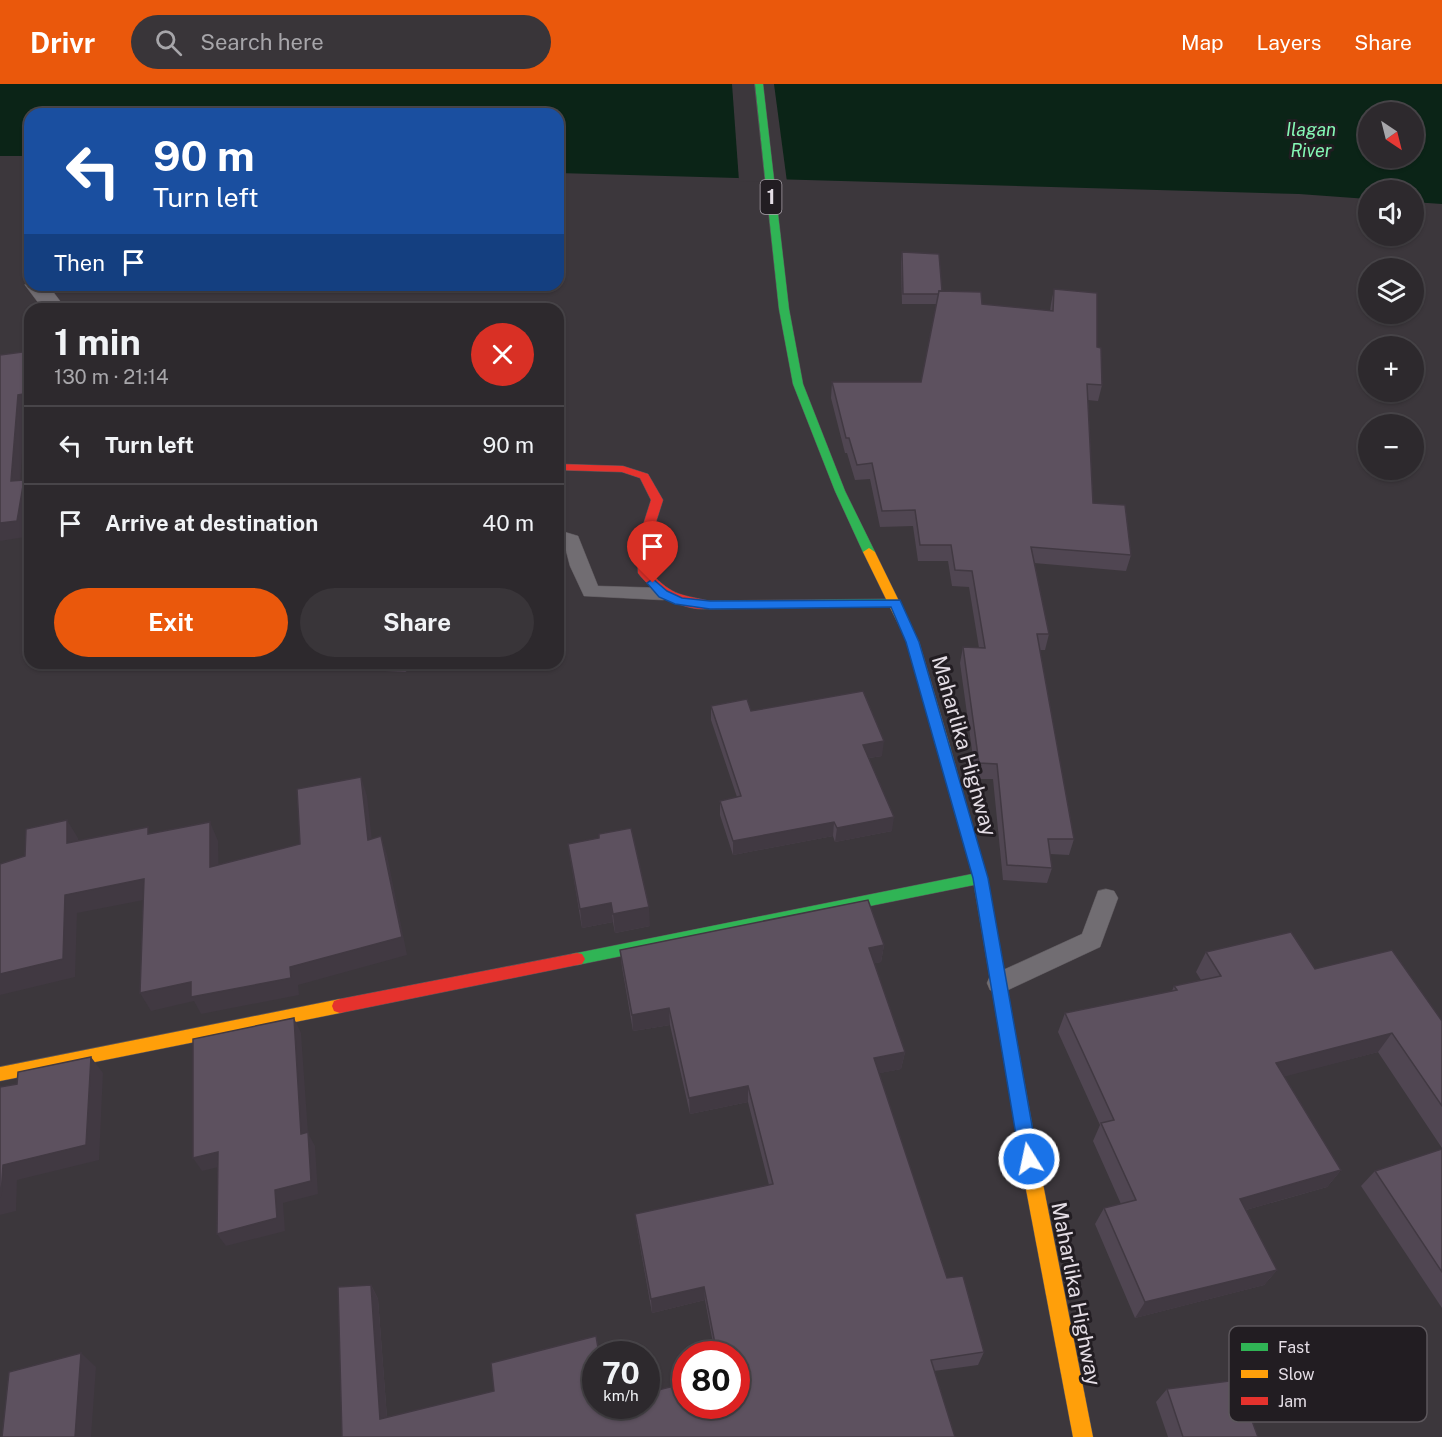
<!DOCTYPE html>
<meta charset="utf-8">
<style>
body{margin:0;font-family:"Public Sans",sans-serif;background:#393539;color:#f1f3f6;height:100vh;display:flex;flex-direction:column;font-size:22px;white-space:nowrap}
*{box-sizing:border-box;margin:0}
p{font-size:20px;color:#a7a6aa}
.icon{flex:none;width:33px;height:33px;fill:none;stroke:currentColor;stroke-width:2;stroke-linecap:round;stroke-linejoin:round}
.map{position:relative;flex:1;overflow:hidden}
.side{position:absolute;left:24px;top:219px;width:540px;height:366px;display:flex;flex-direction:column;background:#2d292d;border-radius:18px;box-shadow:0 2px 4px #0004,0 0 0 2px #484549}
.side>*{flex:none}
.guide{position:absolute;left:24px;top:24px;width:540px;height:183px;border-radius:18px;box-shadow:0 2px 4px #0004,0 0 0 2px #484549;background:#1a4fa0;color:#fff;overflow:hidden}
.needle{width:39px;rotate:145deg}
.buttons{position:absolute;left:1358px;top:18px;display:grid;gap:12px}
.buttons a{display:grid;place-items:center;width:66px;height:66px;border-radius:50%;background:#2d292d;box-shadow:0 2px 4px #0004,0 0 0 2px #484549;font-size:30px}
.speed{position:absolute;left:582px;top:1257px;display:flex;gap:12px;font-size:30px;font-weight:700;text-align:center}
.speed>*{display:grid;place-content:center;width:78px;height:78px;border-radius:50%;background:#2d292d;box-shadow:0 2px 4px #0004,0 0 0 2px #484549;line-height:1}
.speed small{font-size:15px;font-weight:400}
.speed .limit{border:9px solid #d22;background:#fff;color:#111}
.pin{position:absolute;display:grid;place-items:center;width:51px;height:51px;color:#fff;margin:-62px -26px;border-radius:50% 50% 50% 0;rotate:-45deg;box-shadow:0 0 6px #0007}
.pin .icon{rotate:45deg}
.me{position:absolute;width:66px;margin:-33px;rotate:350deg;stroke-linejoin:round;filter:drop-shadow(0 0 4px #0008)}
.turn{display:flex;align-items:center;gap:21px;height:126px;padding:0 30px;font-size:27px}
.turn .icon{width:78px;height:78px;stroke-width:2.5}
.turn b{display:block;font-size:42px;line-height:51px}
.then{display:flex;align-items:center;height:57px;padding:0 30px;background:#0003;gap:12px;font-size:22px}
.round{display:grid;place-items:center;flex:none;width:63px;height:63px;border-radius:32px;background:#393539}
.headline{display:flex;align-items:center;justify-content:space-between;height:102px;padding:0 30px}
h1{font-size:36px;font-weight:700;line-height:45px}
.button{display:flex;gap:12px;margin-top:auto;padding:12px 30px}
.button a{flex:1;height:69px;border-radius:36px;background:#ea580c;color:#fff;font-size:24px;font-weight:700;line-height:69px;text-align:center}
.button a+a{background:#393539;color:#f1f3f6}
ul{padding:0;list-style:none}
li{display:flex;align-items:center;gap:18px;height:78px;padding:0 30px;border-top:2px solid #484549}
li div{flex:1}
li b{display:block;font-size:22px}
li em{font-style:normal}
header{display:flex;align-items:center;gap:36px;box-sizing:border-box;height:84px;padding:0 30px;background:#ea580c;color:#fff}
header strong{font-size:28px}
nav{display:flex;gap:33px;margin-inline-start:auto;font-size:21px}
.search{width:420px;height:54px;background:#393539;display:flex;align-items:center;gap:15px;box-sizing:border-box;padding:0 21px;border-radius:33px;color:#a7a6aa;font-size:22px}
.map>svg:first-child{display:block}
.water{fill:#0b2417;fill-rule:evenodd}
.pier{fill:#3c373c}
.lines{fill:none;stroke-linecap:round;stroke-linejoin:round}
.lane-casing{stroke:#5a555a;stroke-width:1}
.street-casing{stroke:#5a555a;stroke-width:1}
.fast-casing{stroke:#5a555a;stroke-width:1}
.slow-casing{stroke:#5a555a;stroke-width:1}
.jam-casing{stroke:#5a555a;stroke-width:1}
.lane{fill:#716d72;fill-rule:evenodd}
.street{fill:#716d72;fill-rule:evenodd}
.fast{fill:#30b455;fill-rule:evenodd}
.slow{fill:#ff9f0a;fill-rule:evenodd}
.jam{fill:#e5322d;fill-rule:evenodd}
.wall{fill:#504652}
.shaded-wall{fill:#413942}
.building{fill:#5d515f;stroke:#413942;stroke-width:1.5}
.route{fill:#1a73e8;stroke:#114b97;stroke-width:1.5}
.labels{text-anchor:middle;stroke-width:6;stroke-linejoin:round;paint-order:stroke}
.far-water-label{font-size:18px;font-style:italic;fill:#85f8b6;stroke:#221d22}
.shield{fill:#221d22;stroke:#aaa3aa;stroke-width:1.5}
.shield-label{font-size:20px;font-weight:bold;fill:#e4dde5}
.street-label{font-size:21px;fill:#e4dde5;stroke:#221d22}
.key{fill:#221d22;stroke:#5c575c;stroke-width:1.5}
.key-label{font-size:16px;fill:#e4dde5}
</style>
<header>
<strong>Drivr</strong>
<div class="search"><svg class="icon" aria-label="search" viewBox="0 0 24 24"><circle cx="10" cy="10" r="6"/><path d="M15 15l6 6"/></svg>Search here</div>
<nav><a>Map</a><a>Layers</a><a>Share</a></nav>
</header>
<div class="map">
<svg width="1442" height="1353" viewBox="0 0 1442 1353">
<rect width="100%" height="100%" fill="#3c373c"/>
<!-- water -->
<path class="water" d="M0 0H1442V120L1413 118V106H1368V115L1299 110 558 89V30H30V72H0ZM1368 28H1413V74H1368Z"/>
<!-- pier -->
<path class="pier" d="M732 0H774L787 98 739 97Z"/>
<g class="lines">
<defs>
<g id="lane">
<path d="M558 446 578 452 598 502 663 504 670 506 672 510 670 514 663 516 584 512 570 482 564 459 558 458Z"/>
<path d="M1106 805 1114 807 1118 814 1100 863 1008 906 999 909 990 906 987 899 990 892 1082 850 1098 807Z"/>
</g>
<path id="street" d="M28 196H30V201H48L66 225H43L25 201Z"/>
<g id="fast">
<path d="M755 0H763L789 225 803 300 845 407 875 468 869 472 863 468 835 407 793 300 779 225Z"/>
<path d="M895 515 899 516 901 519 899 522 709 525 703 521 709 517Z"/>
<path d="M942 654 949 659 987 794 1042 1095 1039 1101 1033 1103 1027 1101 1024 1095 974 801 577 881 572 880 569 875 572 870 972 790 935 659Z"/>
</g>
<g id="slow">
<path d="M869 464 875 468 919 558 949 659 947 662 942 664 935 659 907 558 863 468Z"/>
<path d="M340 915 346 917 348 922 346 927 340 929 0 997V983Z"/>
<path d="M1033 1087 1039 1089 1042 1095 1093 1353H1073L1024 1095 1027 1089Z"/>
</g>
<g id="jam">
<path d="M558 380 623 382 648 390 663 416 649 460 650 488C674 514 682 510 713 518L715 521 713 524C686 530 654 510 638 489L637 460 651 416 640 394 622 388 558 386Z"/>
<path d="M577 869 582 870 585 875 582 880 577 881 340 929 334 927 332 922 334 917 340 915Z"/>
</g>
</defs>
<!-- lane casing -->
<use href="#lane" class="lane-casing"/>
<!-- street casing -->
<use href="#street" class="street-casing"/>
<!-- fast casing -->
<use href="#fast" class="fast-casing"/>
<!-- slow casing -->
<use href="#slow" class="slow-casing"/>
<!-- jam casing -->
<use href="#jam" class="jam-casing"/>
<!-- lane -->
<use href="#lane" class="lane"/>
<!-- street -->
<use href="#street" class="street"/>
<!-- fast -->
<use href="#fast" class="fast"/>
<!-- slow -->
<use href="#slow" class="slow"/>
<!-- jam -->
<use href="#jam" class="jam"/>
</g>
<!-- wall -->
<g class="wall">
<path d="M902 168 942 207 982 220 1050 227 1051 220 1054 205 1097 263 1102 301 1098 317 1088 316 1093 419 1131 471 1126 487 1034 479 1049 550 1045 566H1040L1074 755 1069 771 1050 770 1052 784 1047 799 1003 796 993 695H976L960 579 963 563 979 564 969 503 952 502 948 477H918L913 442 880 443 870 395 855 396 847 369H845L831 314 832 298H921L937 220H902L901 178Z"/>
<path d="M341 579H409L406 588 342 585Z"/>
<path d="M711 622 751 627 882 672 869 674 892 747 835 758 833 752 733 771 720 731V717L737 713 711 636Z"/>
<path d="M568 760 650 842 615 849 613 838 582 844Z"/>
<path d="M868 816 884 861 881 878 874 879 905 968 901 985 879 989 947 1194 963 1192 984 1268 978 1281 934 1287 955 1353H342L338 1203 371 1201 378 1215 387 1334 494 1307 491 1279 596 1252 600 1270H596V1322H646V1309L686 1299V1322H736V1270H715L705 1216 652 1229 637 1145 635 1130 769 1101 748 1018 690 1030 670 941 633 947 622 883 620 866Z"/>
<path d="M1206 868 1315 885 1442 937V1064L1378 968 1284 992 1341 1086 1327 1103 1246 1126 1277 1186 1264 1201 1135 1234 1095 1140 1104 1124 1121 1120 1093 1057 1100 1041 1058 948 1065 929 1172 907 1174 902 1201 896 1196 888Z"/>
<path d="M1442 1065V1224L1361 1102 1375 1087Z"/>
<path d="M1167 1305 1258 1353H1168L1156 1318Z"/>
</g>
<!-- shaded-wall -->
<g class="shaded-wall">
<path d="M30 309V326L25 327 19 414 11 397 18 311Z"/>
<path d="M24 396 30 409V423L25 453 0 457V439Z"/>
<path d="M403 579H409L406 588Z"/>
<path d="M884 657 882 672 862 675 863 661Z"/>
<path d="M361 693 367 712 374 774 368 756Z"/>
<path d="M894 733 892 747 835 758 837 744Z"/>
<path d="M67 736 78 754V777L67 759Z"/>
<path d="M210 738 218 757 219 801 210 783Z"/>
<path d="M834 738 833 752 733 771V757Z"/>
<path d="M381 752 387 771 407 871 298 901 299 911 201 930 194 917 151 927 140 909 191 898 290 883Z"/>
<path d="M144 795 154 814 77 829 75 893 0 911V890L65 811Z"/>
<path d="M611 819 613 838 582 844 580 825Z"/>
<path d="M649 823 650 842 615 849 613 830Z"/>
<path d="M884 861 881 878 866 881 869 864Z"/>
<path d="M669 924 670 941 633 947 632 931Z"/>
<path d="M294 934 301 949 308 1049 315 1062 318 1110 283 1119 285 1147 226 1162 217 1150 275 1106 301 1050Z"/>
<path d="M1392 949 1378 968 1264 998 1276 979Z"/>
<path d="M905 968 901 985 871 991 874 974Z"/>
<path d="M91 973 103 989 99 1076 17 1096 16 1127 0 1131V1113L3 1081Z"/>
<path d="M748 1002V1018L690 1030 689 1014Z"/>
<path d="M218 1068 227 1081 202 1087 193 1074Z"/>
<path d="M1341 1086 1327 1103 1228 1131 1240 1115Z"/>
<path d="M1277 1186 1264 1201 1135 1234 1145 1218Z"/>
<path d="M371 1201 378 1215 388 1347 380 1335Z"/>
<path d="M704 1203 705 1216 652 1229 651 1215Z"/>
<path d="M81 1269 96 1283 91 1353H75Z"/>
</g>
<!-- building -->
<g class="building">
<path d="M902 168 939 170 942 207H939V210H903Z"/>
<path d="M1054 205 1097 209V263L1101 264 1102 301 1087 300 1093 419 1125 421 1131 471 1031 463 1049 550H1037L1074 755H1048L1052 784 1007 781 997 680 979 679 963 563 985 564 972 487 955 486 951 461H920L915 426 882 427 872 379 857 381 849 354H846L832 298H921L939 207 981 208 982 220 1053 227Z"/>
<path d="M30 267V309L18 311 11 397 24 396 17 437 0 439V271Z"/>
<path d="M863 607 884 657 863 661 894 733 837 744 834 738 733 757 720 717 741 712 711 622 747 615 751 627Z"/>
<path d="M361 693 368 756 381 752 402 853 290 883 291 894 191 913V898L140 909 144 795 65 811 63 875 0 890V780L25 772 26 745 67 736V759L148 743V750L210 738V783L300 760 297 705Z"/>
<path d="M631 744 649 823 613 830 611 819 580 825 568 760 599 754V750Z"/>
<path d="M868 816 884 861 869 864 905 968 874 974 947 1194 963 1192 984 1268 931 1276 955 1353H342L338 1203 371 1201 380 1335 494 1307 491 1279 596 1252 599 1270H596V1322H646V1309L686 1299V1322H736V1270H717L704 1203 651 1215 635 1130 773 1100 748 1002 689 1014 669 924 632 931 620 866Z"/>
<path d="M1291 848 1315 885 1392 866 1442 937V1022L1392 949 1276 979 1341 1086 1240 1115 1277 1186 1145 1218 1104 1124 1136 1116 1101 1039 1114 1036 1065 929 1177 906 1174 902 1221 892 1206 868Z"/>
<path d="M294 934 301 1050 308 1048 311 1097 275 1106 277 1134 217 1150 218 1068 193 1074V955Z"/>
<path d="M91 973 86 1061 3 1081 1 1112 0 1113V1003L17 1000 18 988Z"/>
<path d="M1442 1065V1188L1375 1087Z"/>
<path d="M81 1269 75 1353H2L9 1288Z"/>
<path d="M1237 1296 1258 1353H1183L1167 1305Z"/>
</g>
<!-- route -->
<path class="route" d="M653 495 667 507 682 514 710 517 900 516 919 558 988 794 1038 1075 1035 1081 1029 1083 1023 1081 1020 1075 973 794 906 558 891 523 710 525 675 520 659 513 647 499Z"/>
<g class="labels">
<!-- far-water labels -->
<g class="far-water-label">
<text x="1311" y="52">Ilagan<tspan x="1311" dy="21">River</tspan></text>
</g>
<!-- shield labels -->
<rect class="shield" x="760.5" y="96" width="21" height="34" rx="4.5"/>
<g class="shield-label">
<text x="771" y="120">1</text>
</g>
<!-- street labels -->
<g class="street-label">
<text transform="translate(964 662) rotate(74)" y="7">Maharlika Highway</text>
<text transform="translate(1076 1210) rotate(79)" y="7">Maharlika Highway</text>
</g>
</g>
<!-- legend -->
<rect x="1229" y="1242" width="198" height="96" rx="9" class="key"/>
<rect x="1241" y="1259" width="27" height="8" fill="#30b455"/>
<rect x="1241" y="1286" width="27" height="8" fill="#ff9f0a"/>
<rect x="1241" y="1313" width="27" height="8" fill="#e5322d"/>
<g class="key-label">
<text x="1278" y="1269">Fast</text>
<text x="1278" y="1296">Slow</text>
<text x="1278" y="1323">Jam</text>
</g>
</svg>
<div class="buttons">
<a><svg class="needle" viewBox="-14 -14 28 28"><path d="M0-13l5 13h-10z" fill="#e53935"/><path d="M0 13l5-13h-10z" fill="#a7a6aa"/></svg></a>
<a><svg class="icon" aria-label="sound" viewBox="0 0 24 24"><path d="M4 9h4l5-4v14l-5-4H4zM17 9q2 3 0 6"/></svg></a>
<a><svg class="icon" aria-label="layers" viewBox="0 0 24 24"><path d="M12 4l9 5-9 5-9-5zM3 14l9 5 9-5"/></svg></a>
<a>+</a>
<a>−</a>
</div>
<div class="speed"><div>70<small>km/h</small></div><div class="limit">80</div></div>
<div class="pin" style="left:653px;top:499px;background:#d93025"><svg class="icon" aria-label="arrive" viewBox="0 0 24 24"><path d="M6 21V4h12l-3 4 3 4H6"/></svg></div>
<svg class="me" style="left:1029px;top:1075px" viewBox="-20 -20 40 40"><circle r="17" fill="#1a73e8" stroke="#fff" stroke-width="3"/><path d="M0-11L8 9 0 5-8 9z" fill="#fff"/></svg>
<div class="guide">
<div class="turn"><svg class="icon" aria-label="left" viewBox="0 0 24 24"><path d="M17 20v-9H6M10 6l-5 5 5 5"/></svg><div><b>90 m</b>Turn left</div></div>
<div class="then">Then<svg class="icon" aria-label="arrive" viewBox="0 0 24 24"><path d="M6 21V4h12l-3 4 3 4H6"/></svg></div>
</div>
<section class="side">
<div class="headline"><div><h1>1 min</h1><p>130 m · 21:14</p></div><a class="round" style="background:#d93025;color:#fff"><svg class="icon" aria-label="close" viewBox="0 0 24 24"><path d="M6 6l12 12M18 6L6 18"/></svg></a></div>
<ul>
<li><svg class="icon" aria-label="left" viewBox="0 0 24 24"><path d="M17 20v-9H6M10 6l-5 5 5 5"/></svg><div><b>Turn left</b></div><em>90 m</em></li>
<li><svg class="icon" aria-label="arrive" viewBox="0 0 24 24"><path d="M6 21V4h12l-3 4 3 4H6"/></svg><div><b>Arrive at destination</b></div><em>40 m</em></li>
</ul>
<div class="button"><a>Exit</a><a>Share</a></div>
</section>
</div>
